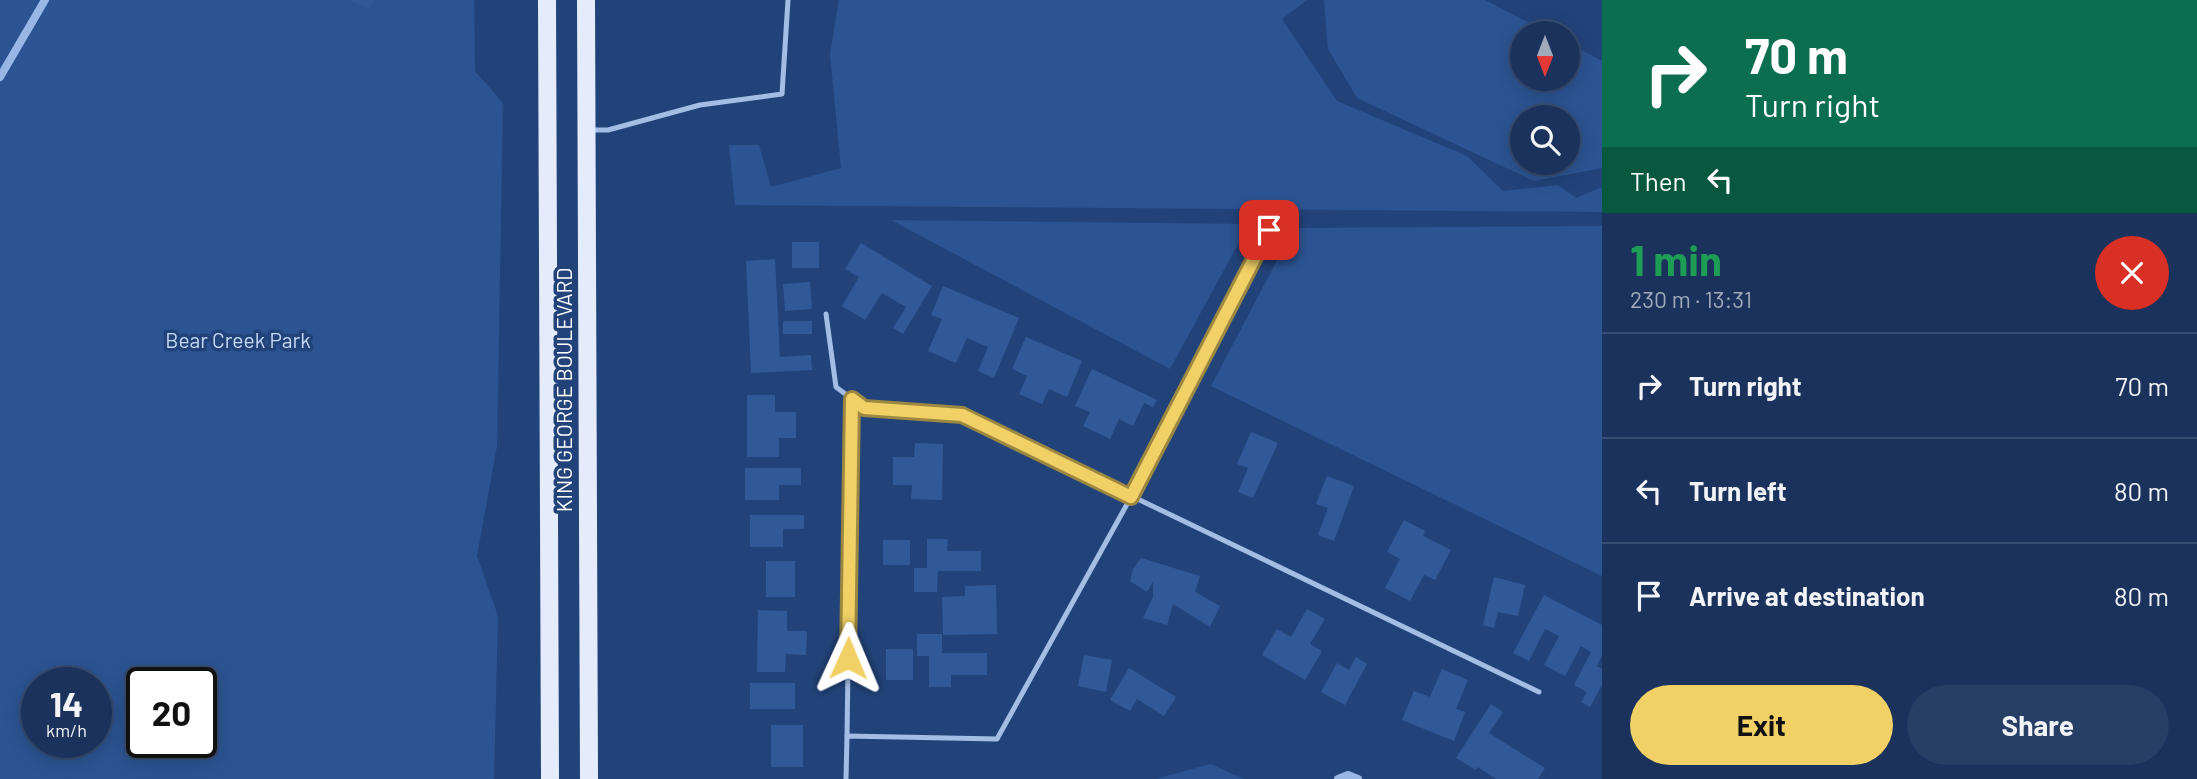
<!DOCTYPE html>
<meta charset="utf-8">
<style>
body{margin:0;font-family:Barlow,sans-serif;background:#273e65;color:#f1f3f6;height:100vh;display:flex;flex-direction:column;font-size:26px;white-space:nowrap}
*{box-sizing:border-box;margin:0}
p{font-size:23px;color:#9faabb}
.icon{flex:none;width:38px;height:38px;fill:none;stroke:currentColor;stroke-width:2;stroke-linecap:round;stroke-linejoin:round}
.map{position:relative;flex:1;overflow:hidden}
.details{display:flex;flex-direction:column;background:#1a325c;width:595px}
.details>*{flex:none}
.banner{background:#0b6e4f;color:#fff;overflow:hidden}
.needle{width:46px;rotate:180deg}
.fabs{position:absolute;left:1510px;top:21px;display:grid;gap:14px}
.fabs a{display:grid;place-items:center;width:70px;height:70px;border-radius:50%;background:#1a325c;box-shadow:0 4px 18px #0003,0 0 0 2px #384d72;font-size:35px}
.speed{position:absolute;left:21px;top:667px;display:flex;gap:14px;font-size:35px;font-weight:700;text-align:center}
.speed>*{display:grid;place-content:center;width:91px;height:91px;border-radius:50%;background:#1a325c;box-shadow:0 4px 18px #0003,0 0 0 2px #384d72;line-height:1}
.speed small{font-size:18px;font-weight:400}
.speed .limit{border:4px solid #111;border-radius:10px;background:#fff;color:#111}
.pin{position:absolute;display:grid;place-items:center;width:60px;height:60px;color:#fff;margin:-30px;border-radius:14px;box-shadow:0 4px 10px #0006}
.me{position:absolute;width:77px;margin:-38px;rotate:1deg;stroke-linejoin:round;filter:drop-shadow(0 0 5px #0008)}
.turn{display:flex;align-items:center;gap:24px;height:147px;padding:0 28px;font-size:32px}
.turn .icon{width:91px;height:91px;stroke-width:2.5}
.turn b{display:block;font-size:49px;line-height:60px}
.then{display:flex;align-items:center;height:66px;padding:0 28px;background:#0003;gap:14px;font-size:26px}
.round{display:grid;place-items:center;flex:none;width:74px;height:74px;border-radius:37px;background:#273e65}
.overview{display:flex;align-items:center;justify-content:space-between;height:119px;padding:0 28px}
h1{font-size:42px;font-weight:700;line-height:52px;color:#1e9e55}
.action{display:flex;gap:14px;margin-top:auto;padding:14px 28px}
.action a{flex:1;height:80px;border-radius:42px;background:#f1d166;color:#111;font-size:28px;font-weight:700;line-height:80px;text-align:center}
.action a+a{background:#273e65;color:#f1f3f6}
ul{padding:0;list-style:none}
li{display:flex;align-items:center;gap:21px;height:105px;padding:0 28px;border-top:2px solid #384d72}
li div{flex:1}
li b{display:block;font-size:26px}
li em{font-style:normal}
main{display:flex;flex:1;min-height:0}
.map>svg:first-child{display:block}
.green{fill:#2c5492;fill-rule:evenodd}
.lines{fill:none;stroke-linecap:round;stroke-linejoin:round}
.stream{stroke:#98b7e6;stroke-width:8}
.building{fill:#325997}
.service{stroke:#a4bde5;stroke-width:5}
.primary{stroke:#e4ecfc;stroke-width:18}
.route-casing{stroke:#9d8842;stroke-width:18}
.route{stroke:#f1d166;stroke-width:12}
.labels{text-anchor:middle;stroke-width:7;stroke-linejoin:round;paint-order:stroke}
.park-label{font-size:21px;fill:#c7d9f4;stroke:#22437a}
.street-label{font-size:21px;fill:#fff;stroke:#22437a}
</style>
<main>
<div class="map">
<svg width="1602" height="779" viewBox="0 0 1602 779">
<rect width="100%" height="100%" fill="#22437a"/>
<!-- green -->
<g class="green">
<path d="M0 0H474L475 71 503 103 497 446 477 556 498 616 494 779H0ZM37 682H96V742H37ZM142 682H201V742H142Z"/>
<path d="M839 0H1307L1282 19 1337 101 1467 156 1503 191 1558 185 1576 198 1602 187V212L735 205 729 145H759L771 187 841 168 830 54Z"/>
<path d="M1324 0H1485L1549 33H1522V79H1568V43L1602 61V168L1534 181 1357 98 1328 49ZM1522 117H1568V163H1522Z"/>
<path d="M891 220 1249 224 1170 369Z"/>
<path d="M1602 226V576L1211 386 1294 228Z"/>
<path d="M1210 764 1244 779H1156Z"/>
</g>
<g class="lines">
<!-- stream -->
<g class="stream">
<path d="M0 77 45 0"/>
<path d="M1338 779 1348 775 1358 779"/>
</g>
</g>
<!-- building -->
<g class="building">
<path d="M349 0H373L370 9Z"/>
<rect x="792" y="242" width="27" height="26"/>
<path d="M861 243 932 286 903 334 893 328 906 307 882 293 865 320 842 306 859 277 845 269Z"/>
<path d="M775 259 780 357 811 355 812 370 751 373 746 261Z"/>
<path d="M810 282 812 309 785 311 783 284Z"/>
<path d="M943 286 1019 318 994 378 978 371 988 347 967 338 956 363 928 351 942 319 931 315Z"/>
<rect x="783" y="321" width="29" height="13"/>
<path d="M1026 337 1082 361 1067 397 1049 389 1042 404 1019 394 1027 376 1012 369Z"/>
<path d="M1092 369 1157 400 1153 407 1144 403 1133 426 1119 419 1110 439 1083 426 1090 412 1075 406Z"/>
<path d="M747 395H775V412H796V438H779V457H747Z"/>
<path d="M1251 432 1278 443 1253 498 1238 492 1248 468 1237 464Z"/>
<path d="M915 443 943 444 942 500 911 499 912 485H893V457H914Z"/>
<path d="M745 468H801V485H779V500H745Z"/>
<path d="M1327 476 1354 486 1334 541 1318 535 1328 508 1316 504Z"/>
<path d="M750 515H804V529H783V547H750Z"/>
<path d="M1404 520 1425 531 1423 536 1451 550 1435 580 1424 575 1410 601 1385 588 1400 559 1387 552Z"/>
<path d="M927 539H948L947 551H981V571H938L937 592H914V568H927Z"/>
<rect x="883" y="540" width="27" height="25"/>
<path d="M1141 558 1200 576 1195 592 1220 606 1210 627 1173 604 1167 625 1143 618 1153 597V582L1147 592 1130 581 1133 569Z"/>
<rect x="766" y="561" width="29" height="36"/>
<path d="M1494 577 1525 585 1518 616 1498 612 1494 628 1483 625Z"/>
<path d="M996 585 997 634 943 635 942 597 965 596V586Z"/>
<path d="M1544 595 1602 625V655L1597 666 1602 669V685L1590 707 1581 702 1587 692 1574 685 1591 652 1581 646 1565 676 1544 665 1559 636 1545 629 1529 661 1513 653Z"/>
<path d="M1307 609 1325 619 1310 644 1322 651 1305 680 1262 655 1277 629 1291 637Z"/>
<path d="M758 610 787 611V631H807L806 655 786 654 785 672H757Z"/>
<path d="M917 634H942V653H987V675H951V687H929V656H917Z"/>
<rect x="886" y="649" width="27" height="31"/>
<path d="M1084 655 1112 660 1106 692 1078 686Z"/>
<path d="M1356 657 1367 664 1345 705 1321 692 1337 663 1349 670Z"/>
<path d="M1129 668 1176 697 1164 716 1137 699 1130 711 1110 700Z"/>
<path d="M1442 669 1468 680 1456 709 1465 712 1454 741 1402 720 1414 691 1430 697Z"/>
<rect x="750" y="683" width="45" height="26"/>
<path d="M1491 704 1503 712 1489 733 1545 768 1538 779H1496L1478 767 1476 770 1456 758Z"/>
<rect x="771" y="725" width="32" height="42"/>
</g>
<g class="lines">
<!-- service -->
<g class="service">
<path d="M590 130H608L700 105 782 94 788 0"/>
<path d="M826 314 836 387 864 408 963 415 1539 692"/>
<path d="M847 736 852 399"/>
<path d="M846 779 847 736 997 739 1131 497 1269 231"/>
</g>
<!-- primary -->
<g class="primary">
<path d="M547 0 550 779"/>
<path d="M586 0 589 779"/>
</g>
</g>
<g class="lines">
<defs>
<path id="route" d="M848 658 852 399 864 408 962 415 1131 497 1269 230"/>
</defs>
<!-- route casing -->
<use href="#route" class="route-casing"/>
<!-- route -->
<use href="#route" class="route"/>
</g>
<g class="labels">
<!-- park labels -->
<g class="park-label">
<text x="238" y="348">Bear Creek Park</text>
</g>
<!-- street labels -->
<g class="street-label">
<text transform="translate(565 390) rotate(-90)" y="7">KING GEORGE BOULEVARD</text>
</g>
</g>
</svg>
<div class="fabs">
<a><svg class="needle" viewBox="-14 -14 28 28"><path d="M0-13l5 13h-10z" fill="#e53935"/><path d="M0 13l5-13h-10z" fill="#9faabb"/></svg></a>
<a><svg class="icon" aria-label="search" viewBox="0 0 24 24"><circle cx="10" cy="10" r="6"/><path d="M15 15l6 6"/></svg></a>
</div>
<div class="speed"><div>14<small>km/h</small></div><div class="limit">20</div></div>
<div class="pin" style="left:1269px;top:230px;background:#d93025"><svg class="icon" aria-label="arrive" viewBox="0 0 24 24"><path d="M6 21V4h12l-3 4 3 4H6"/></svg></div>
<svg class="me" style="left:848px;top:658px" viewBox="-20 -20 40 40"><path d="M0-17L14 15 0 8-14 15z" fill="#f1d166" stroke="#fff" stroke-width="4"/></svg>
</div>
<section class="details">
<div class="banner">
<div class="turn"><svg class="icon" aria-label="right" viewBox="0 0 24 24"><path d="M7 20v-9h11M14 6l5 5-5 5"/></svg><div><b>70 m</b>Turn right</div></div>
<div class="then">Then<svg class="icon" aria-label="left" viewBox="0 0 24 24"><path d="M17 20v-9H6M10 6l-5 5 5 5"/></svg></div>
</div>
<div class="overview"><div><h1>1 min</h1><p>230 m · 13:31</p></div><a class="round" style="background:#d93025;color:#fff"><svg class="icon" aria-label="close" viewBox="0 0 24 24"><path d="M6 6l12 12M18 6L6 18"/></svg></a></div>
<ul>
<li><svg class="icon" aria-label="right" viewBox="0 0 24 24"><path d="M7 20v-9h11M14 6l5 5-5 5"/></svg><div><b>Turn right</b></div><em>70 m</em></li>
<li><svg class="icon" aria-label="left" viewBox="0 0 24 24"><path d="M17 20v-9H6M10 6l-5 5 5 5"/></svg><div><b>Turn left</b></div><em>80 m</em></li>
<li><svg class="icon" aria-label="arrive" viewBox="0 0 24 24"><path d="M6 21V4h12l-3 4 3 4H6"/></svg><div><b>Arrive at destination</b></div><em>80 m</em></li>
</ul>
<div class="action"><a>Exit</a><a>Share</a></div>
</section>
</main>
